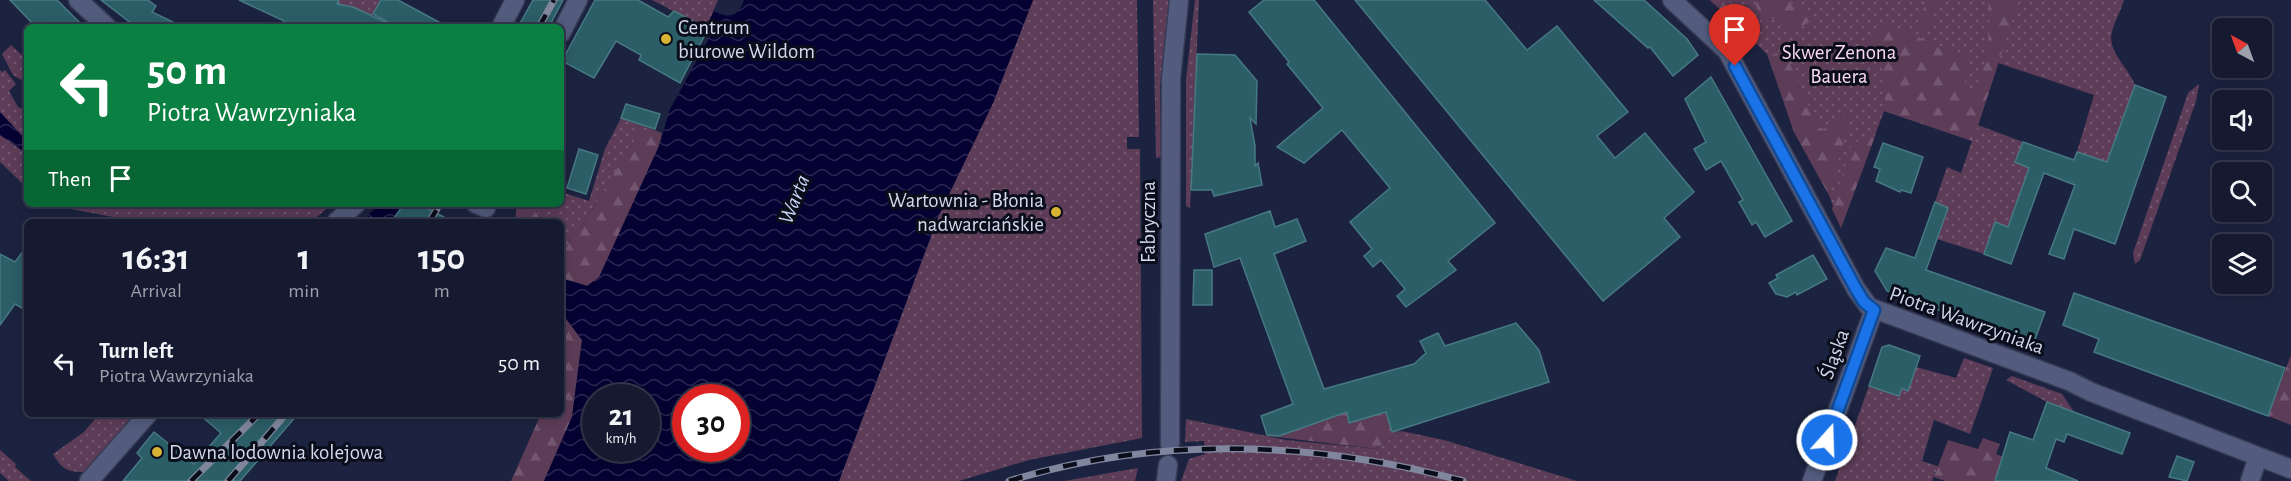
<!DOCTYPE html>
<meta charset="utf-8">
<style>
body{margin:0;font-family:"Alegreya Sans",sans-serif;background:#1e2338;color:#f1f3f6;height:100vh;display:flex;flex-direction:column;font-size:22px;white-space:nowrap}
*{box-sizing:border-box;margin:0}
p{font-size:20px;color:#9da1ab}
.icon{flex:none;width:33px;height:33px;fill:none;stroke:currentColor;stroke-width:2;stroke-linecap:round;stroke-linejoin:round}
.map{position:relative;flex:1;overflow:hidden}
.details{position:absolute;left:24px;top:219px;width:540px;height:198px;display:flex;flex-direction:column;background:#151a30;border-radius:9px;box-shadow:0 3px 15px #0003,0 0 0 2px #34384c}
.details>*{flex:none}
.top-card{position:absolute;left:24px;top:24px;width:540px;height:183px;border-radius:9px;box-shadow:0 3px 15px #0003,0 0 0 2px #34384c;background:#0b8043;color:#fff;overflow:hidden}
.needle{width:39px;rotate:319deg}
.tools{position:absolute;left:2212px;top:18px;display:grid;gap:12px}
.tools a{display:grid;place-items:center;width:60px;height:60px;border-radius:9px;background:#151a30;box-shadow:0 3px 15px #0003,0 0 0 2px #34384c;font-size:30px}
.speed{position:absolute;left:582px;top:384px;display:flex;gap:12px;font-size:30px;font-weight:700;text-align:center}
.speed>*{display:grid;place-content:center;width:78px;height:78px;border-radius:50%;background:#151a30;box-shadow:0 3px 15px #0003,0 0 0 2px #34384c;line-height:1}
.speed small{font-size:15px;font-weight:400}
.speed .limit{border:9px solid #d22;background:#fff;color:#111}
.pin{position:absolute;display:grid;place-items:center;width:51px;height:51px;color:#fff;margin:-62px -26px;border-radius:50% 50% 50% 0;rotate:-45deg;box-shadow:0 0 6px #0007}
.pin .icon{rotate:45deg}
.me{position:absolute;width:66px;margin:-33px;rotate:20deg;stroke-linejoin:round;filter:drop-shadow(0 0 4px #0008)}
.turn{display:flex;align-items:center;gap:21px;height:126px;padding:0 24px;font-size:27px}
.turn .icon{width:78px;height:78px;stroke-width:2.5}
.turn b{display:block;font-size:42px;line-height:51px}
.then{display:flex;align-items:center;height:57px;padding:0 24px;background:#0003;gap:12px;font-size:22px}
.eta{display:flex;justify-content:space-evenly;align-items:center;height:102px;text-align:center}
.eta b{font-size:36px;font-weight:600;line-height:42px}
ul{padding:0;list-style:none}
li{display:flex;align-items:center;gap:18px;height:84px;padding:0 24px}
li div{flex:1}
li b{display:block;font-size:22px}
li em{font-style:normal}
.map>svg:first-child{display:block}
.green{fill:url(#green-dots)}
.forest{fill:url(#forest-firs)}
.water{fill:url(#water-waves);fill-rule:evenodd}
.building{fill:#2c5e68;stroke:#477983;stroke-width:1.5}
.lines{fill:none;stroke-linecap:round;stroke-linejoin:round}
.street-casing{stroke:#383c56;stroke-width:21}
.secondary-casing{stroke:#383c56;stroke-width:21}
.street{stroke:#535c7e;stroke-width:18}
.secondary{stroke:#535c7e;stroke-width:18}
.rail-casing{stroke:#80869e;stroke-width:7}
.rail{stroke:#0a0d1a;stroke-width:4.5;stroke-dasharray:14;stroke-linecap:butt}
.route-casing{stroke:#114b97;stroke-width:15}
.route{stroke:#1a73e8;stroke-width:10}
.poi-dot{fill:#d8b434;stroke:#0a0d1a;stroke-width:2}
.labels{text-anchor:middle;stroke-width:6;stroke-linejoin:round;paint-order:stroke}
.poi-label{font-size:21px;fill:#d2d8ec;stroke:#0a0d1a;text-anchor:start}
.park-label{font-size:21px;fill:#f9d8f3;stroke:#0a0d1a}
.street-label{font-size:21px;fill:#d2d8ec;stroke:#0a0d1a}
.water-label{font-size:22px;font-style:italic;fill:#c9d4f7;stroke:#0a0d1a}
</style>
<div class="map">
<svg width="2291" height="481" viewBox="0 0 2291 481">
<defs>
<pattern id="green-dots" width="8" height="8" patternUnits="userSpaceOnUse" patternTransform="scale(1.5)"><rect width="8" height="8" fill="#5d3c58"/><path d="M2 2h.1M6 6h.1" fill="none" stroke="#735770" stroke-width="1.8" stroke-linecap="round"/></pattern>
<pattern id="forest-firs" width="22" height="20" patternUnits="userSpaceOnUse" patternTransform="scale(1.5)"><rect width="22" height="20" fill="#5d3c58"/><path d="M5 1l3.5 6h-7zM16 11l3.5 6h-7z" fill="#735770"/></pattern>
<pattern id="water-waves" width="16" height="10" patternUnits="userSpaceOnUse" patternTransform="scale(1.5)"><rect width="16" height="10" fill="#050233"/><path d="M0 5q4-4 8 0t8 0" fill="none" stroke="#292651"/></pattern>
</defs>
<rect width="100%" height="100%" fill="#1c2340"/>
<!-- green -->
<g class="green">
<path d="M339 0H381L366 27 333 10Z"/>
<path d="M652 0H718L706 28Z"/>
<path d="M1033 0H1137L1139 137H1127V149H1140L1142 438 1029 460 959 481H839L939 215 993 103Z"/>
<path d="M1153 0H1169L1160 86 1161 157 1156 158Z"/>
<path d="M1195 0H1199L1190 208 1186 206V79Z"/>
<path d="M1710 0H2124C2121 11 2112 26 2111 37 2111 55 2129 69 2135 85L2107 162 2077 152 2094 95 1998 63 1978 125 2023 142 2016 162 2029 168 2008 227 1995 222 1984 254 1937 239 1948 208 1935 202 1947 167 1961 173 1972 141 1884 111 1841 228 1829 195 1794 132 1767 54Z"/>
<path d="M11 45 27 60V73L21 80 13 75 2 54Z"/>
<path d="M0 70 2 72 5 70 16 84 9 91 18 107 27 110V188L0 162Z"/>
<path d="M2199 84 2196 101 2140 260 2135 264 2133 253 2188 93Z"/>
<path d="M621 118 662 133 641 130 583 224 570 240 561 260V222H542L533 204H561V192L589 201 605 149Z"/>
<path d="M45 204H332L311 222H139Z"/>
<path d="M1964 358 1993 368 1970 434 1934 420 1922 461 1938 466 1932 481H1835L1869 386 1899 396 1902 388 1908 390 1916 367 1956 378Z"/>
<path d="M2012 376 2062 394 2074 412 2047 402 2006 380Z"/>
<path d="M99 414H135L85 472C68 473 61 468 53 454L84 432Z"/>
<path d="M1186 419 1286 440 1377 449 1401 431 1444 440 1577 481H1181L1189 459 1205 454 1204 441 1185 442Z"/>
<path d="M0 450 16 464 15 467 31 481H9L0 473Z"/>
<path d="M1138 468 1135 481H1064Z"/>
</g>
<!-- forest -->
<g class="forest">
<path d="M1710 0H1728L1743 16 1753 41Z"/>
<path d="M1754 0H1786L1815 19 1788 33 1776 18 1762 21Z"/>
<path d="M1928 0H1939L1928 31 1916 26Z"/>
<path d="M1988 0H2019L1973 141 1884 111C1886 91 1888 73 1876 56L1868 55 1867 39 1878 34 1889 22 1892 27 1969 57 1965 83 1971 93 1979 88C1986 57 1992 31 1988 0Z"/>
<path d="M1783 49 1820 130 1833 126 1849 113 1846 133 1829 195 1794 132 1769 57Z"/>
<path d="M641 129 662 133 659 146 599 278 588 286 561 278V259L570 240 583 224Z"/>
<path d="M1875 136 1841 228 1832 209 1852 143Z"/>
<path d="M517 204H533L542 222H515Z"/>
<path d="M561 312 582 340 572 417 544 481H511L541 414H561Z"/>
<path d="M2291 355V425L2268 416Z"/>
<path d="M1347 412 1349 423 1386 412 1392 432 1401 431 1377 449 1267 436H1279Z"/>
<path d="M1983 438 2000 444 1996 454 2003 457 1995 481H1945L1934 477 1948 440 1978 449Z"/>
</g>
<!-- water -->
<g class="water">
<path d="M744 0H1033L993 103 939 215 839 481H544L572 417 582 340 561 312V278L587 286 599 277 659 146 670 109 711 35 708 23 714 11C728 19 739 17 744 0ZM596 398H646V448H596ZM686 398H736V448H686Z"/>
<path d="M0 112 27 141V154L0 135Z"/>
<path d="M380 204H404L391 222H377L367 216Z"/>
</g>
<!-- building -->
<g class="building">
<path d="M10 0H57L84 27H36Z"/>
<path d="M101 0H148L156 6 152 12 183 27H136Z"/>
<path d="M239 0H339L337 4 353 7 396 27H291L282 20Z"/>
<path d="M381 0H398L448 27H397L373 14Z"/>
<path d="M533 0H563L549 27H518Z"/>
<path d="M595 0H638L668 17 674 11 708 29 680 83 639 60 641 55 616 41 594 78 562 61Z"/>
<path d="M1264 0H1314L1495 223 1448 261 1456 270 1406 307 1397 296 1405 289 1381 260 1373 267 1364 256 1372 249 1350 222 1390 188 1342 130 1304 163 1277 147 1323 108 1287 64 1289 62 1249 12Z"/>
<path d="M1355 0H1485L1527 50 1557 26 1628 112 1597 136 1615 158 1645 133 1694 192 1664 218 1680 237 1603 301Z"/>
<path d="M1594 0H1644L1687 39 1698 55 1673 76 1650 47 1648 48Z"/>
<path d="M1197 54 1235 55 1257 81 1256 124 1250 118 1255 146V166L1258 163 1262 185 1214 196 1212 190H1191Z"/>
<path d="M1711 77 1792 221 1765 237 1756 222 1752 225 1739 202 1743 200 1721 161 1706 170 1694 149 1706 142 1685 99Z"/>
<path d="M2135 85 2166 97 2115 244 2074 229 2064 259 2049 254 2075 185 2044 173 2011 264 1984 254 1995 222 2008 227 2029 168 2015 162 2023 142 2074 160 2077 152 2107 162Z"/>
<path d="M626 104 660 114 655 129 621 118Z"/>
<path d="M1883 143 1923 157 1911 193 1901 190 1900 192 1876 181 1880 169 1874 167Z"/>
<path d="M579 149 598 155 586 194 567 188Z"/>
<path d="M1935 202 1948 208 1926 270 2045 312 2033 345 1887 291 1875 271 1886 248 1915 258Z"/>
<path d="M404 204H420L453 222H391Z"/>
<path d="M1270 211 1275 227 1297 219 1306 241 1274 254 1324 389 1414 364 1426 353 1420 341 1438 333 1445 346 1516 323 1539 350 1549 382 1392 432 1386 412 1349 423 1347 412 1279 436 1267 435 1261 416 1293 404 1240 258 1214 267 1205 234Z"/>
<path d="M27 246V311L15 304 0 325V254L15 262Z"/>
<path d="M1813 255 1827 279 1797 295 1796 292 1787 297 1776 294 1769 283 1778 278 1776 275Z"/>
<path d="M1194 270H1212V305H1193Z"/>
<path d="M2074 293 2285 368 2268 416 2094 352 2099 339 2063 325Z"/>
<path d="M1889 345 1920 356 1908 391 1902 388 1899 396 1869 386 1882 347Z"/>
<path d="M2047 402 2130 433 2122 454 2067 434 2064 442 2056 439 2046 468 2078 481H1995L2010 432 2033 440Z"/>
<path d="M199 414H298L240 481H123L142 458 137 453 154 432 194 464 221 433Z"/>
<path d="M2177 456 2194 462 2187 481 2169 477Z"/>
</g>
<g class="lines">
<defs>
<g id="street">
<path d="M78 0 107 27"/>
<path d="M1672 0 1727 51 1856 289 1869 307 2069 381 2091 392 2291 469"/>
<path d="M561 33 578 0"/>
<path d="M476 204 486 208 487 204"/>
<path d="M1812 481 1874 310"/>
<path d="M2250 481 2258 457"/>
</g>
<g id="secondary">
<path d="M501 27 515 0"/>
<path d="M336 222 356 204"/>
<path d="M1170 444 1171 78 1179 0"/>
<path d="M89 481 148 414"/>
<path d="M1166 481 1168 465"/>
</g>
</defs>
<!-- street casing -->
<use href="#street" class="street-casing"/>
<!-- secondary casing -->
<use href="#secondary" class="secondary-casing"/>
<!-- street -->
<use href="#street" class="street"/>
<!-- secondary -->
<use href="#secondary" class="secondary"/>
<defs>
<g id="rail">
<path d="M539 27 554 0"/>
<path d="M429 222 440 204"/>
<path d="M191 481 259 414"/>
<path d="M228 481 286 414"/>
<path d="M1009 481C1157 435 1314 441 1463 481"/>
</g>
</defs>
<!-- rail casing -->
<use href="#rail" class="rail-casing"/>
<!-- rail -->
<use href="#rail" class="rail"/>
</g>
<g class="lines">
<defs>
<path id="route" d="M1735 66 1856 289 1864 302 1874 310 1827 440"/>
</defs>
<!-- route casing -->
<use href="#route" class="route-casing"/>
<!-- route -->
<use href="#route" class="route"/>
</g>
<!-- markers -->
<g class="poi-dot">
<circle cx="666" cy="39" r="6"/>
<circle cx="1056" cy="212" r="6"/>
<circle cx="157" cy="452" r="6"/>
</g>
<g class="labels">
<!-- poi labels -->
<g class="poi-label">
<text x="678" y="34">Centrum<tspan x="678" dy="24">biurowe Wildom</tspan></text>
<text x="1044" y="207" text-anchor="end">Wartownia - Błonia<tspan x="1044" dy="24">nadwarciańskie</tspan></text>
<text x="169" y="459">Dawna lodownia kolejowa</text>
</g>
<!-- park labels -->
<g class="park-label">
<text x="1839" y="59">Skwer Zenona<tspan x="1839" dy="24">Bauera</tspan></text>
</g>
<!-- street labels -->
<g class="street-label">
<text transform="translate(1148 222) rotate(-90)" y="7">Fabryczna</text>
<text transform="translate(1967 320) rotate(20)" y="7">Piotra Wawrzyniaka</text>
<text transform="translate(1834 354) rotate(-70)" y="7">Śląska</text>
</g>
<!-- water labels -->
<g class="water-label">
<text transform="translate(793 199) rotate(-68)" y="8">Warta</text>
</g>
</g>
</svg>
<div class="tools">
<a><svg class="needle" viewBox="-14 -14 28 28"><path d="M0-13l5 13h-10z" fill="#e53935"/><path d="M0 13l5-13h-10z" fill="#9da1ab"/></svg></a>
<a><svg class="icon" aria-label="sound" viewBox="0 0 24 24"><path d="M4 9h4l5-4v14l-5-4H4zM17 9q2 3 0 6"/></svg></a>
<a><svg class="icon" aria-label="search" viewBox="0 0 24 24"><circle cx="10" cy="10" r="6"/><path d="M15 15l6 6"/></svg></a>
<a><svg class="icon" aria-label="layers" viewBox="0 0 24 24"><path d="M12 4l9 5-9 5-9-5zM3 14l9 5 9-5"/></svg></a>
</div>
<div class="speed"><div>21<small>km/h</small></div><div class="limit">30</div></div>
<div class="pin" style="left:1735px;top:66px;background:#d93025"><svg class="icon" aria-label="arrive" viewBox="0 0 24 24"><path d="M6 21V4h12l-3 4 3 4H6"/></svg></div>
<svg class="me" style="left:1827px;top:440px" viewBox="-20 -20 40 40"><circle r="17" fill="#1a73e8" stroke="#fff" stroke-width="3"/><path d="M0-11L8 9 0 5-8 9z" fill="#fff"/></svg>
<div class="top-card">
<div class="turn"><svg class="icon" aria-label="left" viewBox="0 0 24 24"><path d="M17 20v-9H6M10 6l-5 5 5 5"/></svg><div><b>50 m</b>Piotra Wawrzyniaka</div></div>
<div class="then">Then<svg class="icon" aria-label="arrive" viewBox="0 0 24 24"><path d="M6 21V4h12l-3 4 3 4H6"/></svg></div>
</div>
<section class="details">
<div class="eta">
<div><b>16:31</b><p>Arrival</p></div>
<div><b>1</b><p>min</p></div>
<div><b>150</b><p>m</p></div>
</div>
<ul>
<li><svg class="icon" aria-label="left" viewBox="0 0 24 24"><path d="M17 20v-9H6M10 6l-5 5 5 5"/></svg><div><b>Turn left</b><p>Piotra Wawrzyniaka</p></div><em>50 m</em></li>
</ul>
</section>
</div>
